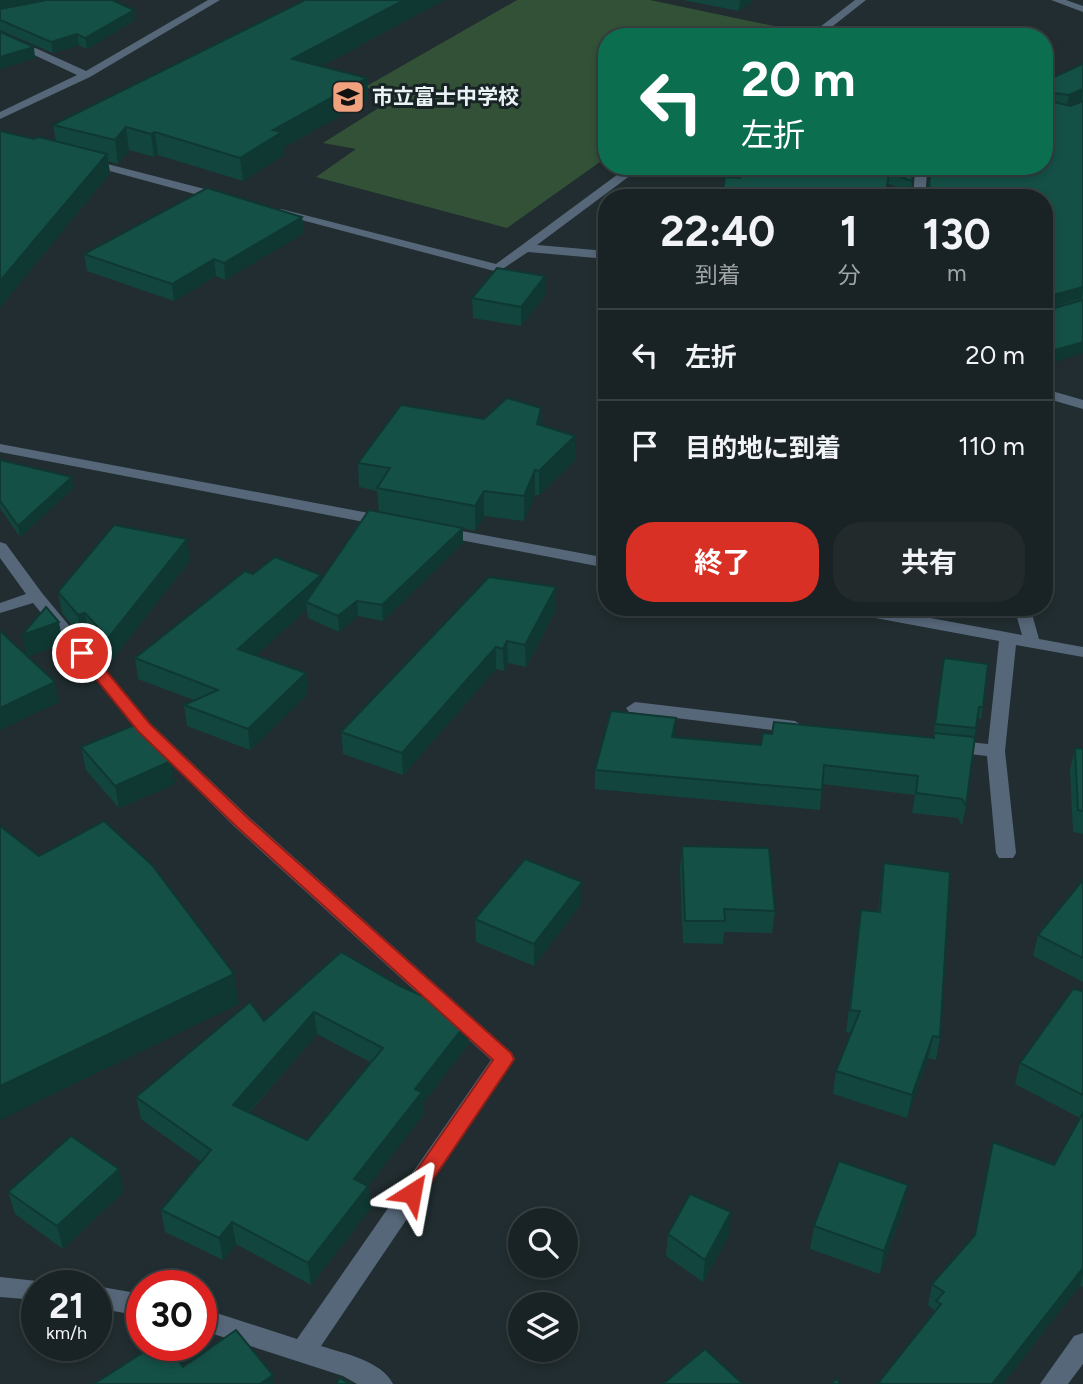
<!DOCTYPE html>
<html lang="ja">
<meta charset="utf-8">
<style>
body{margin:0;font-family:Figtree,"Noto Sans JP",sans-serif;background:#222a2c;color:#f1f3f6;height:100vh;display:flex;flex-direction:column;font-size:26px;white-space:nowrap}
*{box-sizing:border-box;margin:0}
p{font-size:23px;color:#9fa4a6}
.icon{flex:none;width:38px;height:38px;fill:none;stroke:currentColor;stroke-width:2;stroke-linecap:round;stroke-linejoin:round}
.map{position:relative;flex:1;overflow:hidden}
.sheet{position:absolute;left:598px;top:189px;width:455px;height:427px;display:flex;flex-direction:column;background:#192224;border-radius:28px;box-shadow:0 4px 10px #0003,0 0 0 2px #373f41}
.sheet>*{flex:none}
.guide{position:absolute;left:598px;top:28px;width:455px;height:147px;border-radius:28px;box-shadow:0 4px 10px #0003,0 0 0 2px #373f41;background:#0b6e4f;color:#fff;overflow:hidden}
.tools{position:absolute;left:508px;top:1208px;display:grid;gap:14px}
.tools a{display:grid;place-items:center;width:70px;height:70px;border-radius:50%;background:#192224;box-shadow:0 4px 10px #0003,0 0 0 2px #373f41;font-size:35px}
.speed{position:absolute;left:21px;top:1270px;display:flex;gap:14px;font-size:35px;font-weight:700;text-align:center}
.speed>*{display:grid;place-content:center;width:91px;height:91px;border-radius:50%;background:#192224;box-shadow:0 4px 10px #0003,0 0 0 2px #373f41;line-height:1}
.speed small{font-size:18px;font-weight:400}
.speed .limit{border:10px solid #d22;background:#fff;color:#111}
.pin{position:absolute;display:grid;place-items:center;width:60px;height:60px;color:#fff;margin:-30px;border:4px solid #fff;border-radius:50%;box-shadow:0 2px 7px #0007}
.me{position:absolute;width:77px;margin:-38px;rotate:34deg;stroke-linejoin:round;filter:drop-shadow(0 0 5px #0008)}
.turn{display:flex;align-items:center;gap:24px;height:147px;padding:0 28px;font-size:32px}
.turn .icon{width:91px;height:91px;stroke-width:2.5}
.turn b{display:block;font-size:49px;line-height:60px}
.eta{display:flex;justify-content:space-evenly;align-items:center;height:119px;text-align:center}
.eta b{font-size:42px;font-weight:700;line-height:49px}
.primary-button{display:flex;gap:14px;margin-top:auto;padding:14px 28px}
.primary-button a{flex:1;height:80px;border-radius:28px;background:#d93025;color:#fff;font-size:28px;font-weight:700;line-height:80px;text-align:center}
.primary-button a+a{background:#222a2c;color:#f1f3f6}
ul{padding:0;list-style:none}
li{display:flex;align-items:center;gap:21px;height:91px;padding:0 28px;border-top:2px solid #373f41}
li div{flex:1}
li b{display:block;font-size:26px}
li em{font-style:normal}
.map>svg:first-child{display:block}
.green{fill:#325136}
.lines{fill:none;stroke-linecap:round;stroke-linejoin:round}
.minor{fill:#566779;fill-rule:evenodd}
.wall{fill:#12453d;fill-rule:evenodd}
.shaded-wall{fill:#0f3832}
.building{fill:#155047;stroke:#0f3832;stroke-width:2;fill-rule:evenodd}
.route{fill:#d93025;stroke:#8d1f18;stroke-width:2}
.labels{text-anchor:middle;stroke-width:6;stroke-linejoin:round;paint-order:stroke}
.far-poi-label{font-size:21px;font-weight:bold;fill:#eaf2f4;stroke:#182326;text-anchor:start}
</style>
<div class="map">
<svg width="1083" height="1384" viewBox="0 0 1083 1384">
<rect width="100%" height="100%" fill="#212d30"/>
<!-- green -->
<path class="green" d="M517 0H650L788 29 777 37H607V157L507 228 316 177 356 149 323 143 396 97 365 87Z"/>
<g class="lines">
<!-- minor -->
<g class="minor">
<path d="M208 0H220L90 77 0 119V112L77 75 0 39V32L86 71Z"/>
<path d="M855 0H866L819 37H807Z"/>
<path d="M1051 0H1066L1083 6V12Z"/>
<path d="M88 159 228 195 230 198 224 202 84 164V160Z"/>
<path d="M629 166H643L537 245 607 251V259L528 252 498 272 275 213 281 209 496 264Z"/>
<path d="M921 166H936L927 173 925 198H913L915 171Z"/>
<path d="M1045 389 1083 400V409L1045 398Z"/>
<path d="M0 444 385 516 393 521 385 526 0 452Z"/>
<path d="M440 527 607 558V568L434 535 432 532 434 529Z"/>
<path d="M0 542 6 544 42 593 150 723 250 818 512 1053 515 1059 321 1346C343 1353 382 1361 393 1384H357L343 1376 201 1330V1308L297 1339 491 1060 236 828 138 731 33 603 0 613V603L26 594 0 558Z"/>
<path d="M835 607H871L1022 635 1014 607H1030L1039 639 1083 647V657L1016 645 1005 751 1016 853 1013 858H999L996 853 987 756 951 752 942 746 951 740 988 744 999 641 843 612Z"/>
<path d="M635 702 795 721 804 727 795 733 629 712 626 708Z"/>
<path d="M0 1277 46 1282 48 1286H37V1300L0 1297Z"/>
<path d="M96 1286 142 1294V1316L96 1308Z"/>
<path d="M1083 1333V1364L1068 1384H1040L1074 1336Z"/>
</g>
</g>
<!-- wall -->
<g class="wall">
<path d="M0 0 135 20 87 49 79 45 53 53 0 30Z"/>
<path d="M305 0H444L322 66 367 78 368 100 283 148 284 155 243 181 158 155 154 157 129 150 118 164 108 161 110 173 0 307V131L34 139 56 141 53 125Z"/>
<path d="M683 0H754L739 11Z"/>
<path d="M1083 64V100H1082L1068 105 1071 106 1083 101V299L1046 309 1045 365V198H928L931 166 1045 81Z"/>
<path d="M743 166H917L913 170 911 192 888 184 740 178Z"/>
<path d="M302 217 304 233 225 280 216 276 174 301 87 271 84 254Z"/>
<path d="M545 276V295L521 326 473 318 472 298Z"/>
<path d="M484 419 541 425 575 460 539 495H535L524 521 484 516 475 531 463 528V543L383 621 358 616 339 632 308 618 307 609 256 655 306 673 308 694 250 750 187 726 184 705 194 700 138 679 135 658 253 574 321 580 379 512 377 491 359 487 358 463Z"/>
<path d="M0 460 72 477 73 488 20 537 0 508Z"/>
<path d="M187 539 190 560 112 660 89 634 82 637 62 613 58 592Z"/>
<path d="M556 587V609L526 667 508 663 504 671 496 669 403 775 343 754 341 732Z"/>
<path d="M944 658 983 707 981 719 977 718 966 806 962 826 958 818 912 813 915 795 822 784 820 810 595 789V770L675 738 761 745 772 734 933 738Z"/>
<path d="M81 747 175 784 119 808 86 770Z"/>
<path d="M1075 748 1083 749V834L1073 832 1070 770Z"/>
<path d="M682 846 775 911 772 933 724 932 723 944 683 943 680 869Z"/>
<path d="M884 863 940 1037 936 1060 928 1058 907 1118 833 1094 836 1071 851 1033 846 1032 861 910 878 912Z"/>
<path d="M1083 880V982L1033 956 1038 935Z"/>
<path d="M581 904 534 966 476 942 475 919Z"/>
<path d="M400 986 468 1021 469 1043 423 1103V1115L368 1186 371 1208 311 1285 236 1244 223 1260 165 1232 161 1210 201 1162 141 1119 136 1097 264 1021ZM317 1034 370 1062 307 1140 249 1113Z"/>
<path d="M1083 991V1287L1080 1285 1003 1384H878L934 1313V1310L928 1305 932 1284 974 1236 993 1142 1054 1165 1080 1118 1015 1084 1020 1063Z"/>
<path d="M124 1191 63 1249 15 1214 8 1192Z"/>
<path d="M904 1207 880 1274 810 1249 814 1226Z"/>
<path d="M668 1234 729 1235 703 1282 666 1256Z"/>
</g>
<!-- shaded-wall -->
<g class="shaded-wall">
<path d="M0 0H63L0 9Z"/>
<path d="M404 0H444L294 81 292 59Z"/>
<path d="M740 0H754L739 11Z"/>
<path d="M134 10 135 20 87 49 85 38Z"/>
<path d="M77 34 79 45 53 53 51 42Z"/>
<path d="M34 47 35 58 0 69V57Z"/>
<path d="M367 78 368 100 283 148 284 155 243 181 240 158 273 130Z"/>
<path d="M1083 89 1082 100 1067 105 1069 95Z"/>
<path d="M126 127 129 150 118 164 115 140Z"/>
<path d="M155 132 158 155 154 157 151 134Z"/>
<path d="M107 154 110 173 0 307V281Z"/>
<path d="M302 217 304 233 225 280 224 263Z"/>
<path d="M214 259 216 276 174 301 172 284Z"/>
<path d="M545 276V295L521 326V307Z"/>
<path d="M1083 287 1082 298 1045 309 1046 297Z"/>
<path d="M1083 342V353L1045 365V353Z"/>
<path d="M541 408V432L537 424Z"/>
<path d="M575 436V460L539 495V471Z"/>
<path d="M535 470V495L524 521V496Z"/>
<path d="M72 477 73 488 20 537 18 526Z"/>
<path d="M484 491V516L475 531V506Z"/>
<path d="M463 528V543L383 621 382 605Z"/>
<path d="M187 539 190 560 112 660 108 638Z"/>
<path d="M321 575 323 595 306 602 307 609 241 669 238 649Z"/>
<path d="M556 587V609L526 667 525 645Z"/>
<path d="M357 601 358 616 339 632 338 616Z"/>
<path d="M85 613 89 634 82 637 78 615Z"/>
<path d="M59 622 63 644 27 657 22 635Z"/>
<path d="M507 641 508 663 504 671 503 649Z"/>
<path d="M496 647V669L403 775 402 753Z"/>
<path d="M306 673 308 694 250 750 248 729Z"/>
<path d="M55 682 59 702 0 730V708Z"/>
<path d="M676 718 675 738 672 737Z"/>
<path d="M171 761 175 784 119 808 115 786Z"/>
<path d="M582 882 581 904 534 966V944Z"/>
<path d="M234 974 239 1004 0 1120V1086Z"/>
<path d="M314 1012 317 1034 236 1127 233 1105Z"/>
<path d="M468 1021 469 1043 423 1103V1115L357 1201 354 1179 415 1089Z"/>
<path d="M933 1036 928 1058 907 1118 912 1095Z"/>
<path d="M119 1169 124 1191 63 1249 57 1226Z"/>
<path d="M908 1185 904 1207 880 1274 884 1251Z"/>
<path d="M368 1186 371 1208 311 1285 308 1263Z"/>
<path d="M731 1212 729 1235 703 1282 705 1260Z"/>
<path d="M232 1222 236 1244 223 1260 219 1238Z"/>
<path d="M1083 1268V1275L1080 1285 1003 1384H992Z"/>
<path d="M273 1375 274 1384H260Z"/>
</g>
<!-- building -->
<g class="building">
<path d="M47 0H112L134 10 85 38 77 34 51 42 0 20V9Z"/>
<path d="M305 0H404L292 59 367 78 273 130 282 132 240 158 155 132 151 134 126 127 115 140 53 125Z"/>
<path d="M0 32 34 47 0 57Z"/>
<path d="M1083 64V89L1069 95 1047 92 1045 99V81Z"/>
<path d="M1045 100 1071 106 1083 101V287L1046 297 1045 307V230L1049 229 1045 227V198H960L929 187 931 166H1045Z"/>
<path d="M0 131 34 139 39 137 107 154 0 281Z"/>
<path d="M743 166H913L912 181 889 173 885 198H722L725 177 740 178Z"/>
<path d="M207 188 302 217 224 263 214 259 172 284 84 254Z"/>
<path d="M497 268 545 276 521 307 472 298Z"/>
<path d="M1083 300V342L1045 353V308L1048 310Z"/>
<path d="M507 398 541 408 537 424 575 436 539 471 535 470 524 496 484 491 475 506 377 488 390 468 358 463 401 405 484 419Z"/>
<path d="M0 460 72 477 18 526 0 501Z"/>
<path d="M369 510 463 528 382 605 357 601 338 616 306 602Z"/>
<path d="M114 525 187 539 108 638 85 613 78 615 58 592Z"/>
<path d="M275 557 321 575 238 649 306 673 248 729 184 705 218 690 135 658 245 571 253 574Z"/>
<path d="M489 577 556 587 525 645 507 641 503 649 496 647 402 753 341 732Z"/>
<path d="M46 607 59 622 22 635Z"/>
<path d="M0 631 55 682 0 708Z"/>
<path d="M944 658 988 664 983 707H979L976 728 935 724Z"/>
<path d="M611 711 676 718 672 737 761 745 763 733 772 734 774 722 934 738V733L975 737 966 806 962 799 916 793 918 776 824 765 822 790 595 770Z"/>
<path d="M137 724 171 761 115 786 81 747Z"/>
<path d="M1075 748 1083 749V811L1078 810Z"/>
<path d="M104 821 152 865 234 974 0 1086V826L39 856Z"/>
<path d="M682 846 769 848 775 911 724 909 725 921H685Z"/>
<path d="M525 859 582 882 534 944 475 919Z"/>
<path d="M884 863 950 872 940 1037 933 1036 912 1095 836 1071 860 1011 850 1010 861 910 880 912Z"/>
<path d="M1083 880V958L1038 935Z"/>
<path d="M341 952 400 986 457 1011 468 1021 415 1089 422 1092 354 1179 368 1186 308 1263 232 1222 219 1238 161 1210 211 1150 136 1097 250 1002 264 1021ZM314 1012 383 1048 307 1140 233 1105Z"/>
<path d="M1073 989 1083 991V1095L1020 1063Z"/>
<path d="M1083 1113V1268L992 1384H881L879 1382 941 1304 936 1301 944 1292 932 1284 975 1235 993 1142 1054 1165Z"/>
<path d="M71 1136 119 1169 57 1226 8 1192Z"/>
<path d="M839 1161 908 1185 884 1251 814 1226Z"/>
<path d="M690 1194 731 1212 705 1260 668 1234Z"/>
<path d="M236 1330 273 1375 260 1384H94L153 1346H166L183 1367Z"/>
<path d="M705 1349 743 1384H663Z"/>
<path d="M340 1378 350 1384H336Z"/>
<path d="M836 1379 839 1381 838 1384H832Z"/>
</g>
<!-- route -->
<path class="route" d="M82 648 88 649 150 724 249 819 511 1053 514 1059 511 1064 419 1200 412 1202 404 1200 401 1193 493 1060 237 827 138 731 75 653Z"/>
<!-- icons -->
<defs>
<symbol id="school-square" viewBox="-11 -11 22 22"><rect x="-9" y="-9" width="18" height="18" rx="4" fill="#f1a17d" stroke="#182326"/><path d="M0-5L7-2L0 1L-7-2ZM-4 1L0 2.5L4 1V4Q0 6-4 4Z" fill="#111"/></symbol>
</defs>
<g fill-rule="evenodd">
<use href="#school-square" x="329" y="78" width="38" height="38"/>
</g>
<g class="labels">
<!-- far-poi labels -->
<g class="far-poi-label">
<text x="372" y="104">市立富士中学校</text>
</g>
</g>
</svg>
<div class="tools">
<a><svg class="icon" aria-label="search" viewBox="0 0 24 24"><circle cx="10" cy="10" r="6"/><path d="M15 15l6 6"/></svg></a>
<a><svg class="icon" aria-label="layers" viewBox="0 0 24 24"><path d="M12 4l9 5-9 5-9-5zM3 14l9 5 9-5"/></svg></a>
</div>
<div class="speed"><div>21<small>km/h</small></div><div class="limit">30</div></div>
<div class="pin" style="left:82px;top:653px;background:#d93025"><svg class="icon" aria-label="arrive" viewBox="0 0 24 24"><path d="M6 21V4h12l-3 4 3 4H6"/></svg></div>
<svg class="me" style="left:412px;top:1193px" viewBox="-20 -20 40 40"><path d="M0-17L14 15 0 8-14 15z" fill="#d93025" stroke="#fff" stroke-width="4"/></svg>
<div class="guide">
<div class="turn"><svg class="icon" aria-label="left" viewBox="0 0 24 24"><path d="M17 20v-9H6M10 6l-5 5 5 5"/></svg><div><b>20 m</b>左折</div></div>
</div>
<section class="sheet">
<div class="eta">
<div><b>22:40</b><p>到着</p></div>
<div><b>1</b><p>分</p></div>
<div><b>130</b><p>m</p></div>
</div>
<ul>
<li><svg class="icon" aria-label="left" viewBox="0 0 24 24"><path d="M17 20v-9H6M10 6l-5 5 5 5"/></svg><div><b>左折</b></div><em>20 m</em></li>
<li><svg class="icon" aria-label="arrive" viewBox="0 0 24 24"><path d="M6 21V4h12l-3 4 3 4H6"/></svg><div><b>目的地に到着</b></div><em>110 m</em></li>
</ul>
<div class="primary-button"><a>終了</a><a>共有</a></div>
</section>
</div>
